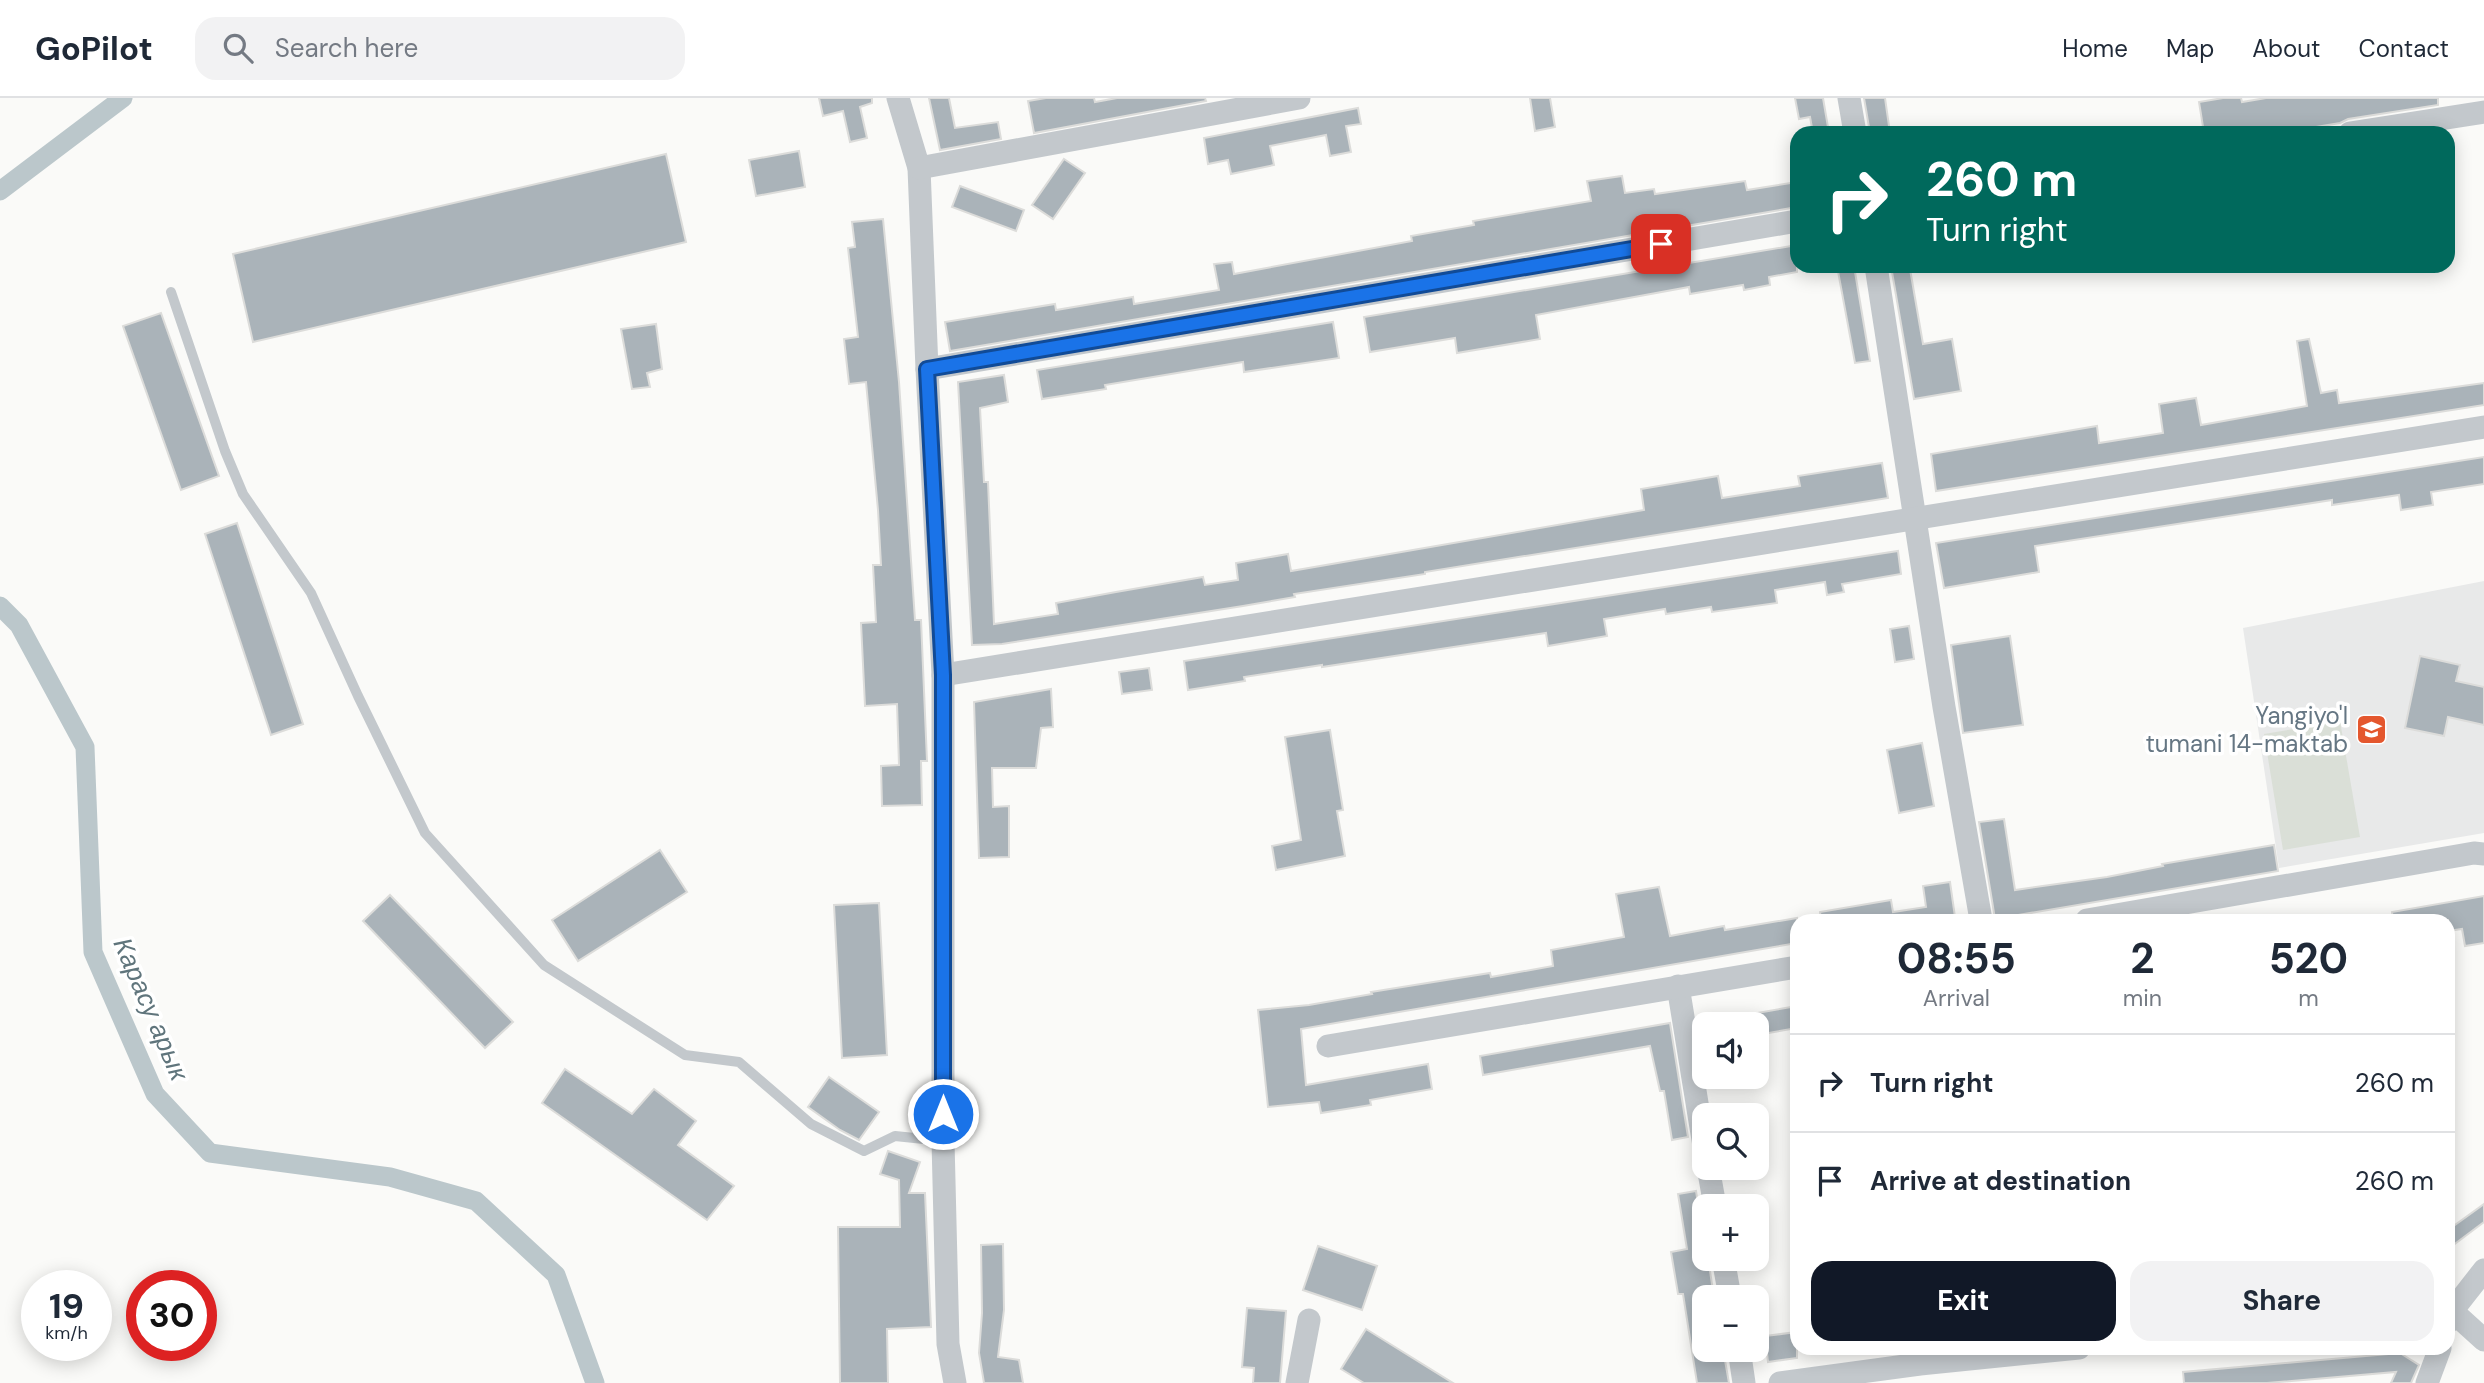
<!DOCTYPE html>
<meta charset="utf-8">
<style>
body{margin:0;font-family:"DM Sans",sans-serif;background:#f2f2f3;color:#1f2937;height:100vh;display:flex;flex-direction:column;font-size:26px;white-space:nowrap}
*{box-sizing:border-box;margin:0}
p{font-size:23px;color:#747a83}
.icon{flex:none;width:38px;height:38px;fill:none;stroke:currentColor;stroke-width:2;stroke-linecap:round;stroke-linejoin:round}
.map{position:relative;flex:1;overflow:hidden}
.panel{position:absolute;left:1790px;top:816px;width:665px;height:441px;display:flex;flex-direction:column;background:#fff;border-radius:21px;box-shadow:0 4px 18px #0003}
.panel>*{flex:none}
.guide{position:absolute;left:1790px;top:28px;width:665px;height:147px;border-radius:21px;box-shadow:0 4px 18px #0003;background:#00695c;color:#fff;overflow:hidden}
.tools{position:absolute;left:1692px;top:914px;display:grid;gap:14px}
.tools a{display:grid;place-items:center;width:77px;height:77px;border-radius:14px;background:#fff;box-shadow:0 4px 18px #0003;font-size:35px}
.speed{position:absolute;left:21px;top:1172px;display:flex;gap:14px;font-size:35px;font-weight:700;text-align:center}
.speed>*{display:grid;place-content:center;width:91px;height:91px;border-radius:50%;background:#fff;box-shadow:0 4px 18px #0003;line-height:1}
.speed small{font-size:18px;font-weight:400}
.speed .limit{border:10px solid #d22;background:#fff;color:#111}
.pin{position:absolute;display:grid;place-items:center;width:60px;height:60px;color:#fff;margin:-30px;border-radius:14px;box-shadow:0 4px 10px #0006}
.me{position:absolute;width:77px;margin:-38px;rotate:0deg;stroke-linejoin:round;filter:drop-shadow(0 0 5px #0008)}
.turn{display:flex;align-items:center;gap:24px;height:147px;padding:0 21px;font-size:32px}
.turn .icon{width:91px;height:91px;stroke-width:2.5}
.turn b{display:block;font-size:49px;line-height:60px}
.eta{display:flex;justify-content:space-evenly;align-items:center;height:119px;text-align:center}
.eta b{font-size:42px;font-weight:700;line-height:49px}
.cta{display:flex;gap:14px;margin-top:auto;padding:14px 21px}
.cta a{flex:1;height:80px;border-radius:21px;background:#111827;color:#fff;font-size:28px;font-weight:700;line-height:80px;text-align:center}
.cta a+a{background:#f2f2f3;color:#1f2937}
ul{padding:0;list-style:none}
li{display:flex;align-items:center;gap:21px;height:98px;padding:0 21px;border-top:2px solid #e0e1e3}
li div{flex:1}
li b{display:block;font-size:26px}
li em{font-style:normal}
header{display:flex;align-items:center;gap:42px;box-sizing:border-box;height:98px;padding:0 35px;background:#fff;border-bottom:2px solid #e0e1e3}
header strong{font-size:33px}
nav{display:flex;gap:38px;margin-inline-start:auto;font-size:24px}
.search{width:490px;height:63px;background:#f2f2f3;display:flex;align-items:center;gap:18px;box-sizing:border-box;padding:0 24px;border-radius:21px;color:#747a83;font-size:26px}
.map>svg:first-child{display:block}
.built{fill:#e8e9e9}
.green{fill:#dadfd7}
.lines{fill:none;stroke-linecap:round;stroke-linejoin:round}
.canal{stroke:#bbc7cb;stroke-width:19}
.building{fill:#aab3b9;stroke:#dcdcda;stroke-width:2}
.lane{stroke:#c3c8cc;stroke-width:10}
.street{stroke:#c3c8cc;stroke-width:23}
.route-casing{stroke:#114b97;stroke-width:18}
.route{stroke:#1a73e8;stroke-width:12}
.labels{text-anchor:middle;stroke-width:7;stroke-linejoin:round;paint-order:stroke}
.poi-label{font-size:24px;fill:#657683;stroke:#fff;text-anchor:end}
.water-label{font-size:26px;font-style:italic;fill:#60757c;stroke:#fff}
</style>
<header>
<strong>GoPilot</strong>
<div class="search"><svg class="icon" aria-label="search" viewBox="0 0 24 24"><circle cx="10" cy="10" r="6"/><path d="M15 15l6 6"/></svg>Search here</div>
<nav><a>Home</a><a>Map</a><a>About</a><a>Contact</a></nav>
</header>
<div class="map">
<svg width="2484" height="1285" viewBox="0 0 2484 1285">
<rect width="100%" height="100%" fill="#fafaf8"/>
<!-- built -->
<path class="built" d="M2484 483V735L2279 770 2243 530Z"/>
<!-- green -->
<path class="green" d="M2340 623 2360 739 2283 752 2264 636Z"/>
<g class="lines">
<!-- canal -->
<g class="canal">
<path d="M0 93 123 0"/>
<path d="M0 508 19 527 85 649 93 854 155 996 210 1055 390 1079 476 1103 556 1177 595 1285"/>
</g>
</g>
<!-- building -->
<g class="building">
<path d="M819 0H872V5L860 9 867 40 850 44 843 13 823 18Z"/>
<path d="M929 0H949L955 30 998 24 1001 41 940 52Z"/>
<path d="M1046 0H1094L1095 4 1117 0H1205L1206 3 1034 35 1028 3Z"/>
<path d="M1530 0H1550L1555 29 1535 33Z"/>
<path d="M1795 0H1823L1829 35H1813L1810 19 1799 21Z"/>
<path d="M1864 0H1885L1890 35H1870Z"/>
<path d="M2223 0H2241L2242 4 2266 0H2438V7L2348 21 2340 25 2280 35H2204L2199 4Z"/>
<path d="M1358 10 1361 26 1346 28 1351 54 1330 58 1326 37 1270 48 1274 67 1231 76 1228 62 1208 66 1204 40Z"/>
<path d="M799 53 805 89 756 98 749 62Z"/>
<path d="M666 56 686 144 253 244 233 156Z"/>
<path d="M1064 61 1085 75 1053 121 1032 107Z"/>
<path d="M1622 78 1625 95 1654 91 1655 96 1745 83 1747 92 1797 84V109L950 253 945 224 1055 206 1056 212 1133 199 1134 206 1219 192 1214 166 1232 164 1234 176 1412 143 1411 138 1474 127 1473 123 1591 103 1587 83Z"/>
<path d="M960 88 1024 112 1016 133 952 109Z"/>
<path d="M883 121 899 284 915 522H921L927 663H921L922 707 882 708 881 668 899 667 897 606 865 608 861 525 876 524 873 467H881L878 412 866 284 849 286 844 241 858 239 848 150 855 149 852 124Z"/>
<path d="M1797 147V174L1769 179 1770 187 1744 192 1743 187 1690 196 1689 189 1536 217 1540 241 1457 255 1455 240 1370 254 1364 219Z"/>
<path d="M1837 168H1854L1870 263 1855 265Z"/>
<path d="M1910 171 1923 246 1952 241 1961 293 1914 301 1892 174Z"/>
<path d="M161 215 219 378 181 392 123 228Z"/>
<path d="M1333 224 1339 260 1244 274 1243 264 1105 287 1106 291 1042 301 1037 272Z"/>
<path d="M656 226 662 271 647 275 650 289 632 291 621 231Z"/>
<path d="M2309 241 2321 295 2337 292 2339 305 2484 285V307L1936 393 1931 356 2097 328 2099 345 2163 335 2159 306 2196 300 2201 327 2307 308 2297 243Z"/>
<path d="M1004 277 1008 304 980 310 984 384H988L994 526 1058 516 1056 505 1116 494 1203 479 1205 487 1238 482 1236 465 1288 456 1291 473 1644 412 1641 391 1718 378 1722 400 1800 388 1798 378 1882 365 1888 400 1425 474V476L1294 496 1295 499 1243 508 1002 546 972 547 958 284Z"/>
<path d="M2484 359V386L2431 394 2433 407 2401 412 2399 397 2332 407V402L2035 448 2039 474 1944 490 1936 445Z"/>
<path d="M237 425 303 626 271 637 205 436Z"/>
<path d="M1898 453 1901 476 1842 486 1844 494 1827 497 1825 484 1775 492 1777 505 1712 514 1711 509 1666 516 1665 511 1604 521 1607 538 1548 548 1546 535 1322 569V567L1244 579 1245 583 1188 592 1184 563Z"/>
<path d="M1909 528 1914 561 1895 564 1890 531Z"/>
<path d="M2010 538 2023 627 1963 635 1951 547Z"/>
<path d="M2420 558 2460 567 2456 583 2484 589V627L2448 619 2444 638 2405 630Z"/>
<path d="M1149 570 1152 592 1122 596 1119 574Z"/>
<path d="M1051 591 1053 629 1041 630 1036 670H992L993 709 1009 708V759L979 760 974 604Z"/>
<path d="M1330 632 1343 712 1337 713 1345 758 1276 772 1272 748 1301 742 1285 639Z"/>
<path d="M1922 645 1934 708 1899 715 1887 652Z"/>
<path d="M2004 721 2015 792 2107 779 2163 768 2162 766 2274 747 2278 773 1995 821 1979 724Z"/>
<path d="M660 752 687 794 578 863 552 822Z"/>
<path d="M1950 784 1955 819 1933 822H1821L1820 814 1891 802 1893 814 1926 809 1923 788Z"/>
<path d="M1659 789 1670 838 1724 828 1725 832 1797 820V845L1301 931 1306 987 1428 966 1432 991 1370 1002 1371 1007 1321 1015 1319 1004 1268 1009 1258 912 1309 907 1372 896 1371 894 1490 875 1491 879 1553 868 1551 852 1624 839 1616 796Z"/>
<path d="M390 797 513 924 485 950 363 823Z"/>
<path d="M2484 798V845L2465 848 2462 831 2448 833V822H2393L2392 814Z"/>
<path d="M879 805 887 957 842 960 834 807Z"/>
<path d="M1797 908V930L1757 937V915Z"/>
<path d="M1670 925 1688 1039 1672 1042 1664 993H1660L1650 948 1483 977 1480 958Z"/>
<path d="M565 971 632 1016 654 991 696 1023 678 1047 734 1088 707 1122 542 1005Z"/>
<path d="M829 979 879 1014 859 1042 840 1032 808 1009Z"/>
<path d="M888 1053 920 1064 909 1095H925L931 1229 887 1231 888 1285H840L838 1129H900L899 1082 880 1076Z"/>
<path d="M1696 1093 1704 1144V1160H1708L1714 1199H1704V1251H1723L1729 1285H1697L1683 1196H1678L1671 1154 1687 1151 1678 1096Z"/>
<path d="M2484 1106V1124L2448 1151V1132Z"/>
<path d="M1003 1146 1004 1212 998 1259 1019 1262 1023 1285H984L979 1255 982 1215 981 1147Z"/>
<path d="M1318 1148 1377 1168 1362 1212 1303 1192Z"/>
<path d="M1247 1210 1286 1213 1280 1285H1253L1254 1270 1242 1269Z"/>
<path d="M1366 1231 1453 1285H1364L1341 1271Z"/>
<path d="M1797 1234V1260L1768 1264 1765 1238Z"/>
<path d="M2400 1255 2419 1267 2411 1285H2391L2396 1274 2267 1285H2184L2183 1274Z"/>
</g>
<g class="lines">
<!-- lane -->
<path class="lane" d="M171 194 225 353 243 396 311 495 358 598 425 735 544 867 685 957 739 964 811 1026 864 1053 895 1038 943 1043"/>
<!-- street -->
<g class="street">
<path d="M898 0 919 70 927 271 943 577V1043L948 1246 955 1285"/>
<path d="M1849 0 1855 35"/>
<path d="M2350 35 2484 14"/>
<path d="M919 70 1299 0"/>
<path d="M1876 168 1944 609 1981 822"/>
<path d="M927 271 1797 123"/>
<path d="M943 577 2484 329"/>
<path d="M2087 822 2474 755 2484 756"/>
<path d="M1678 888 1704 1048"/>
<path d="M1328 948 1797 869"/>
<path d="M1708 1069 1715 1108"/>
<path d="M1723 1160 1730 1199"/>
<path d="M2448 1214 2452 1213 2484 1242"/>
<path d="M2448 1224 2452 1213 2484 1172"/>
<path d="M1739 1251 1744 1285"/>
<path d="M1297 1285 1309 1222"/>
<path d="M1780 1285 1920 1266 2079 1250"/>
<path d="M2427 1285 2440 1250"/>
</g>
</g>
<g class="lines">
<defs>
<path id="route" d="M943 1016V577L927 271 1661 146"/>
</defs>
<!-- route casing -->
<use href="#route" class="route-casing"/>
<!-- route -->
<use href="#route" class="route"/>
</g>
<!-- icons -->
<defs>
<symbol id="school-square" viewBox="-11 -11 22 22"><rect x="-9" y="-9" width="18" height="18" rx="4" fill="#e4572e" stroke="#fff"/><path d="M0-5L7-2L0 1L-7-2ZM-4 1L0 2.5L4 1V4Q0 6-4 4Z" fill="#fff"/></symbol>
</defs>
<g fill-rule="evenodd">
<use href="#school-square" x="2354" y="614" width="35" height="35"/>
</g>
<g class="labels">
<!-- poi labels -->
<g class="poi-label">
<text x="2348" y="626">Yangiyo'l<tspan x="2348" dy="28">tumani 14-maktab</tspan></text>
</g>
<!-- water labels -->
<g class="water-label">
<text transform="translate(151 911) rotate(67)" y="9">Карасу арык</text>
</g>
</g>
</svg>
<div class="tools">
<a><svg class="icon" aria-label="sound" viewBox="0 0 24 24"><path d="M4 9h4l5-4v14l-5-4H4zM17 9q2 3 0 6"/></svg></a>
<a><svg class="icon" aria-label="search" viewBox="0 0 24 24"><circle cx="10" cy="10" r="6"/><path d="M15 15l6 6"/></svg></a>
<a>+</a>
<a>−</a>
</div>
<div class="speed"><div>19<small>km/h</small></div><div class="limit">30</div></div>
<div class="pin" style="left:1661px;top:146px;background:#d93025"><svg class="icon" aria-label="arrive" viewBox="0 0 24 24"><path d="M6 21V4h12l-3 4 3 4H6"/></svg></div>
<svg class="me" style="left:943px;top:1016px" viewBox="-20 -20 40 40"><circle r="17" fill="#1a73e8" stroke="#fff" stroke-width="3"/><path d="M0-11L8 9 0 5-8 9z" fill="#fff"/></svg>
<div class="guide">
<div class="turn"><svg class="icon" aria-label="right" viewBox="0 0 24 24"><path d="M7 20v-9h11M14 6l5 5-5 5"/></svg><div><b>260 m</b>Turn right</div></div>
</div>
<section class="panel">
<div class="eta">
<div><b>08:55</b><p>Arrival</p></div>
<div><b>2</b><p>min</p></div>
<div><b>520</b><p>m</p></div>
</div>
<ul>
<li><svg class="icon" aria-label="right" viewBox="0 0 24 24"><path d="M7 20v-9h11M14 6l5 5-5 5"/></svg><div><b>Turn right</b></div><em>260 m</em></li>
<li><svg class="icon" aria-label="arrive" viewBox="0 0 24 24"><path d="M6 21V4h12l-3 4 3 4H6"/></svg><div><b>Arrive at destination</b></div><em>260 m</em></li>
</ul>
<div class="cta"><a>Exit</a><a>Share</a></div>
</section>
</div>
